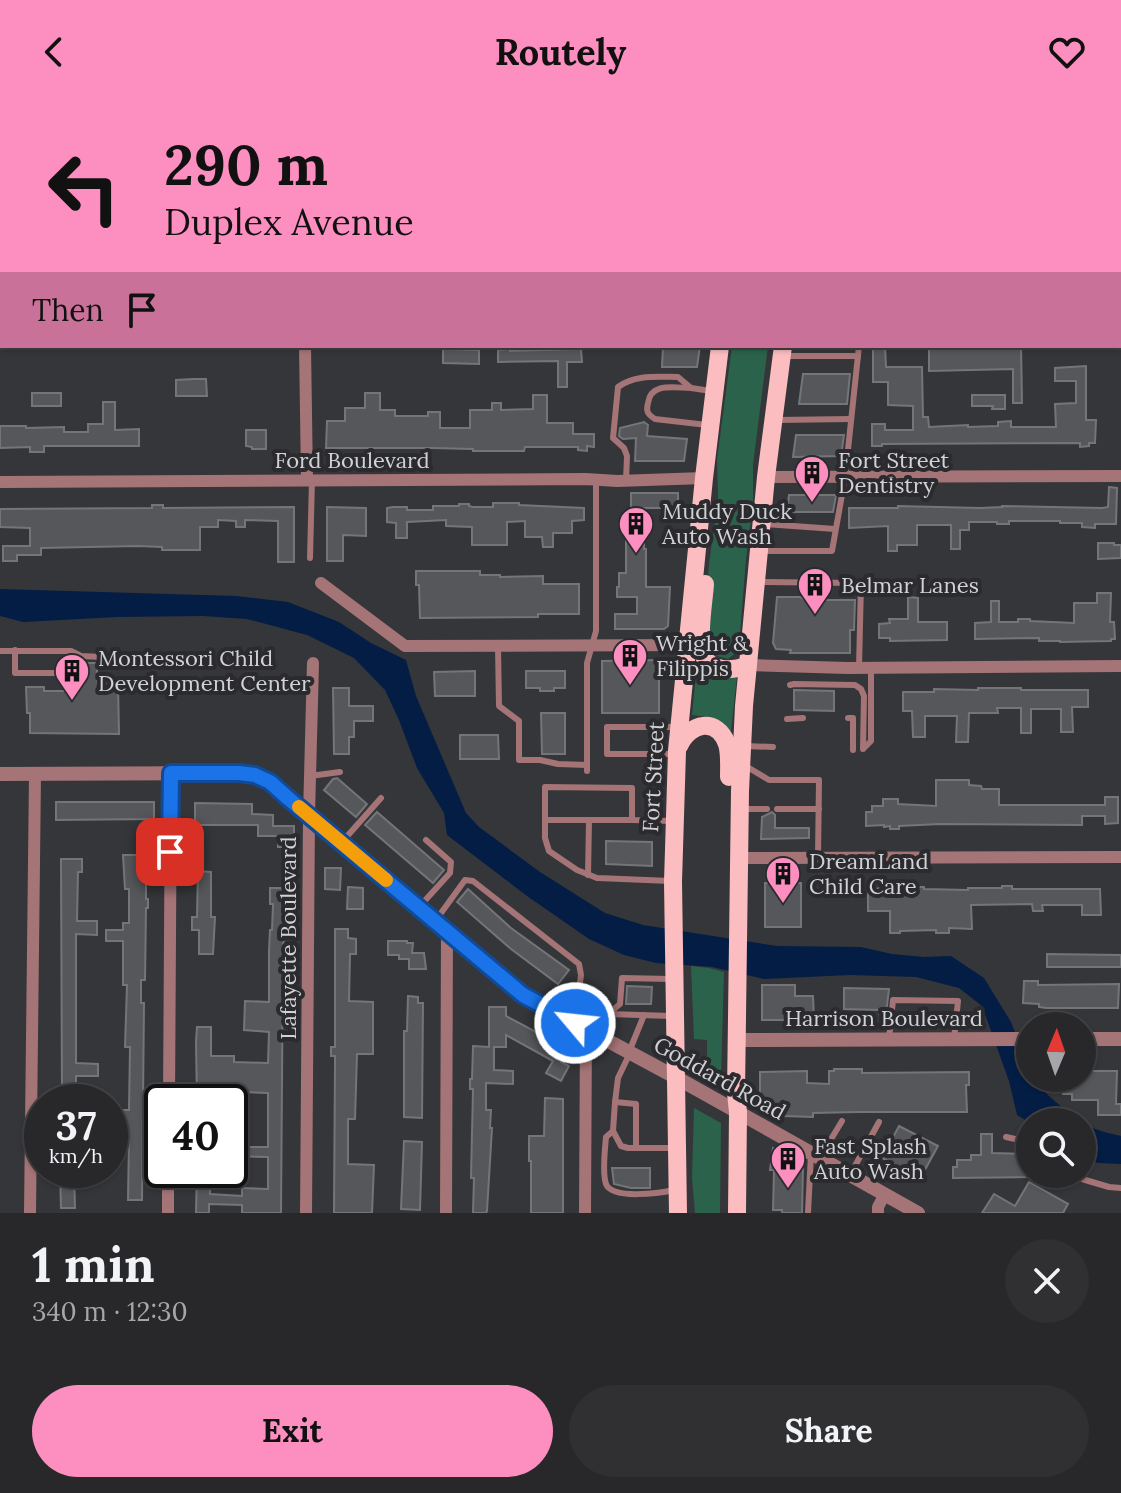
<!DOCTYPE html>
<meta charset="utf-8">
<style>
body{margin:0;font-family:Lora,serif;background:#303033;color:#f1f3f6;height:100vh;display:flex;flex-direction:column;font-size:30px;white-space:nowrap}
*{box-sizing:border-box;margin:0}
p{font-size:26px;color:#a5a6a9}
.icon{flex:none;width:44px;height:44px;fill:none;stroke:currentColor;stroke-width:2;stroke-linecap:round;stroke-linejoin:round}
.map{position:relative;height:1109px;overflow:hidden}
.sheet{display:flex;flex-direction:column;background:#28282b;flex:1}
.sheet>*{flex:none}
.banner{position:absolute;left:0px;top:0px;width:1122px;height:244px;box-shadow:0 2px 6px #0004,0 0 0 2px #444447;background:#fd8ec0;color:#111;overflow:hidden}
.needle{width:52px;rotate:2deg}
.tools{position:absolute;left:1016px;top:908px;display:grid;gap:16px}
.tools a{display:grid;place-items:center;width:80px;height:80px;border-radius:50%;background:#28282b;box-shadow:0 2px 6px #0004,0 0 0 2px #444447;font-size:40px}
.speed{position:absolute;left:24px;top:980px;display:flex;gap:16px;font-size:40px;font-weight:700;text-align:center}
.speed>*{display:grid;place-content:center;width:104px;height:104px;border-radius:50%;background:#28282b;box-shadow:0 2px 6px #0004,0 0 0 2px #444447;line-height:1}
.speed small{font-size:20px;font-weight:400}
.speed .limit{border:4px solid #111;border-radius:12px;background:#fff;color:#111}
.pin{position:absolute;display:grid;place-items:center;width:68px;height:68px;color:#fff;margin:-34px;border-radius:16px;box-shadow:0 4px 12px #0006}
.me{position:absolute;width:88px;margin:-44px;rotate:298deg;stroke-linejoin:round;filter:drop-shadow(0 0 6px #0008)}
.turn{display:flex;align-items:center;gap:28px;height:168px;padding:0 32px;font-size:36px}
.turn .icon{width:104px;height:104px;stroke-width:2.5}
.turn b{display:block;font-size:56px;line-height:68px}
.then{display:flex;align-items:center;height:76px;padding:0 32px;background:#0003;gap:16px;font-size:30px}
.round{display:grid;place-items:center;flex:none;width:84px;height:84px;border-radius:42px;background:#303033}
.overview{display:flex;align-items:center;justify-content:space-between;height:136px;padding:0 32px}
h1{font-size:48px;font-weight:800;line-height:60px}
.cta{display:flex;gap:16px;margin-top:auto;padding:16px 32px}
.cta a{flex:1;height:92px;border-radius:48px;background:#fd8ec0;color:#111;font-size:32px;font-weight:800;line-height:92px;text-align:center}
.cta a+a{background:#303033;color:#f1f3f6}
header{display:flex;justify-content:space-between;align-items:center;height:104px;padding:0 32px;background:#fd8ec0;color:#111;font-size:36px;font-weight:800}
.map>svg:first-child{display:block}
.green{fill:#2b624b}
.water{fill:#041d44}
.building{fill:#56575a;stroke:#747579;stroke-width:2}
.lines{fill:none;stroke-linecap:round;stroke-linejoin:round}
.service{stroke:#a57476;stroke-width:6}
.minor{stroke:#a57476;stroke-width:12}
.tertiary{stroke:#a57476;stroke-width:14}
.primary{stroke:#fbbdc0;stroke-width:18}
.route-casing{stroke:#114b97;stroke-width:20}
.route{stroke:#1a73e8;stroke-width:14}
.slow{stroke:#f59e0b;stroke-width:14}
.labels{text-anchor:middle;stroke-width:8;stroke-linejoin:round;paint-order:stroke}
.street-label{font-size:22px;fill:#d1d2d4;stroke:#2b2b2f}
.poi-label{font-size:22px;fill:#d1d2d4;stroke:#2b2b2f;text-anchor:start}
</style>
<header><svg class="icon" aria-label="back" viewBox="0 0 24 24"><path d="M15 5l-7 7 7 7"/></svg>Routely<svg class="icon" aria-label="heart" viewBox="0 0 24 24"><path d="M12 20l-8-8c-3-5 5-10 8-4 3-6 11-1 8 4z"/></svg></header>
<div class="map">
<svg width="1121" height="1109" viewBox="0 0 1121 1109">
<rect width="100%" height="100%" fill="#353639"/>
<!-- green -->
<g class="green">
<path d="M732 242H768L753 361V400L746 455 739 543 737 548 728 555 717 552 711 545 704 529 709 460 718 394 717 356Z"/>
<path d="M697 560C709 572 720 571 737 572L731 627C719 613 708 613 692 611Z"/>
<path d="M691 862 709 864 724 868 721 974 718 975 707 968V936L694 935Z"/>
<path d="M694 1004 721 1019 720 1109H695L692 1074Z"/>
</g>
<!-- water -->
<path class="water" d="M0 485 236 492 288 498 339 518 371 539 406 556 416 592 466 709 479 723 540 768 605 809 643 821 777 842 861 843 892 850 924 853 951 852 984 874 1011 918 1030 965V974H1034C1042 990 1078 1017 1095 1025 1103 1028 1113 1030 1121 1032V1060L1098 1059 1082 1053V1018L1030 1019 1017 1011 1009 977 982 902 959 884 916 873 850 871 764 875 712 863 656 859 624 851 589 835 527 792 447 731 444 709 417 664 399 616 385 586 354 554 307 531 247 515 203 512 118 513 23 518 0 512Z"/>
<!-- building -->
<g class="building">
<path d="M663 242H700L697 263H662Z"/>
<path d="M873 242H885L886 263H922L923 313H928L929 323 968 321V323L998 322V318L1011 317V323H1056L1055 300 1076 299V277H1055V264L1086 262V316H1096L1095 339H1089V342L1080 343V339L882 340V342H872V320H885V326H913V302L888 301V278H873Z"/>
<path d="M929 242H1021L1022 299H1013V265L929 267Z"/>
<path d="M443 245 479 246V260L443 259Z"/>
<path d="M510 245V247L581 245 582 258H567V283H558V257L498 258V246Z"/>
<path d="M803 270H850L847 300H799Z"/>
<path d="M194 275H206L207 292H176V276Z"/>
<rect x="32" y="289" width="29" height="13"/>
<path d="M365 289H380V306H395V312H428V308H440V324H470V306H492V299H501V306L533 305V291H547V319H573V330H594V343L587 342V347L578 346V343H525L524 347H473V345L431 344H326L327 317H345V304H365Z"/>
<path d="M972 291H1005V305H992L993 302H972Z"/>
<path d="M103 298H115V326L139 325V342H44V348H30V343L0 344V322H26V324L64 323V328H88V320H103Z"/>
<path d="M644 318 648 321 647 332 687 335 684 357H635L636 334 623 335 619 332 620 324Z"/>
<path d="M246 326H266V345H252V343L246 342Z"/>
<path d="M796 331H844L841 352 793 353Z"/>
<path d="M1109 383 1117 384 1116 420H1095V424L1082 423V419H1060V417H1009V420H997V418H969V426H960V445H951V421H917V441H897V447H888V422L849 424V404H898V402L980 404 1002 403V402L1102 404 1108 403Z"/>
<path d="M631 389H678V413H663V404H631Z"/>
<path d="M789 391H836L833 408H787Z"/>
<path d="M493 399H519V401L584 404V416L572 417V429H553V443H543L542 433H525V417L507 418V441H472V423L446 422V416L407 418V434H396V419L387 418V404L393 403H407V406H433V402H459V400H469V402L473 403H493Z"/>
<path d="M152 401H163V404L294 403V458H278V417L245 416V423H236V417L218 416V423H200V446H162V443L138 442 41 444V451H17V457H3V442H30V424L0 423V405L152 404Z"/>
<path d="M327 403 366 404V432L343 431V457H327Z"/>
<path d="M644 429V445H646V483H670L668 522 664 525H615V510H637V493H617V483H619V469H626V430Z"/>
<path d="M1098 439H1114V441H1121V454L1098 455Z"/>
<path d="M416 467H480V471H500V473L543 472V480H579V510H538V513L420 514 419 481H416Z"/>
<path d="M1097 489H1111L1110 518H1114L1115 535H1111V537L1060 538V537H1039V534L975 535V519L991 518V497H999V518H1018V515H1030V517L1074 519V499H1097Z"/>
<path d="M777 493H800L805 496H855L854 526H850V549H790L791 546 776 545 773 539Z"/>
<path d="M908 493 918 494V518H947V536L890 537V534H879V520L890 519 889 515H908Z"/>
<path d="M659 556V609H602V557Z"/>
<path d="M76 559H97V579H118L119 630 30 629V609H27L26 583H44V587H71V579H76Z"/>
<path d="M475 567V592H435L434 568Z"/>
<path d="M526 567H565V584H554V587H540V584H526Z"/>
<path d="M333 584H349V602H373V617H354V633H349V650H334Z"/>
<path d="M978 584H1021V586H1088V603H1072L1073 628H1061V605H1031V629H1021V604H997L998 609H969L968 638H956L957 612H925V633H913L912 607H903V588H934V585L978 586Z"/>
<path d="M794 586 834 587V607L794 606Z"/>
<path d="M541 609H565V650H542Z"/>
<path d="M460 631H498L499 655H460Z"/>
<path d="M337 674 367 700 356 713 324 686 333 675Z"/>
<path d="M936 676H969V681L981 682 982 685H999V701H1105V693H1118V719L1105 720V712H1082V721L940 720 899 722V725H890V722L884 723V721L866 722V708H872V702H883V695H898V700L936 702Z"/>
<path d="M56 698H154V715L56 716Z"/>
<path d="M195 699 252 700V710L273 711V722H294V743H278V732H258V721H195Z"/>
<path d="M377 708 444 766 433 779 365 721Z"/>
<path d="M772 708 775 711V724H809V734L761 735 762 713Z"/>
<path d="M606 737 652 738V762L606 760Z"/>
<path d="M123 751H146V795H148V804H146L145 876H141V899H144L142 1096H128L129 1036H110V1006H129L130 943H125L127 881H123V837H106V826H123V819H129V785H125Z"/>
<path d="M61 755H82V768H78L77 817H97V831L76 830V959L98 960V972H76V998H62Z"/>
<path d="M325 764H341L340 786 325 785Z"/>
<path d="M198 767 211 768V813H215L213 850H199V826H192V813H197Z"/>
<rect x="765" y="779" width="36" height="44"/>
<path d="M1002 782H1012V785H1100L1101 811H1082V801H1042L1043 807H1033L1032 800 971 801 972 825 949 824V829H936V826L900 827V829H890V807H868V785L915 783H924V785L968 786V784H1002Z"/>
<path d="M348 783 363 784V805H347Z"/>
<path d="M270 784H284V805H287L283 842 281 1109H242V1101L209 1100V1109H196L197 1066H211L210 1090 242 1092V1084L268 1085V1053L230 1052V1043H268V989L243 988V984L216 983V998H197L196 938 197 923H211V952H234V958L268 959 269 928 244 926 245 897 269 898V847L270 826H272L273 800H270Z"/>
<path d="M468 785 511 824 569 866 558 880 511 845 457 798Z"/>
<path d="M335 825H348V834L356 835V850H350L349 897 373 898V950H357L355 1015H348V1060L374 1061 372 1109H334L335 959V952H331V943H335Z"/>
<path d="M388 837H407V839H413L412 849H424L426 865H409V855H399V851H388Z"/>
<path d="M1047 850 1121 851V863H1047Z"/>
<path d="M1024 877H1038V881L1119 880 1118 904H1046L1039 903V900L1023 899Z"/>
<path d="M762 881H795V892H813L814 916H762Z"/>
<path d="M627 882 652 883 651 900H626Z"/>
<path d="M844 884 889 885 886 910H879V906L844 905Z"/>
<path d="M408 892 418 893V899H423L422 1014 404 1013V927H407Z"/>
<path d="M489 903H506V912L568 945 561 958 569 962 561 977 546 969 553 957 506 931V943H494V966L513 967V980L486 979V1006H491L490 1024H492L487 1107 486 1109H473L474 1074H471L473 985H470V975H472L473 942 489 943Z"/>
<path d="M834 965H862V969L969 968V981H966L967 1008H858L813 1009V1013L783 1012 765 1002 760 997V968L807 967V979L829 980V967H834Z"/>
<path d="M1082 967H1117L1116 1000H1121V1011H1098V996H1072V990H1063L1064 975 1082 974Z"/>
<path d="M545 994 563 995V1109H531V1057H529V1032H544Z"/>
<path d="M899 1022 938 1042 920 1075 882 1054Z"/>
<path d="M981 1030H992V1049L1029 1050 1028 1073 953 1074V1063H957V1056H971V1051H981Z"/>
<path d="M404 1037 422 1038 420 1106 401 1105Z"/>
<path d="M773 1044 803 1060 802 1109H782V1106H773L774 1066H770Z"/>
<path d="M612 1064H650V1084H631L614 1080Z"/>
<path d="M60 1067H74L75 1104H61Z"/>
<path d="M1029 1078 1068 1100 1063 1109H982L994 1090 1015 1102Z"/>
</g>
<g class="lines">
<!-- service -->
<g class="service">
<path d="M671 2V0"/>
<path d="M890 2V0"/>
<path d="M785 252H858"/>
<path d="M691 284C675 284 651 278 648 299 646 307 647 310 655 315L707 321"/>
<path d="M777 316 851 315"/>
<path d="M626 377 627 352 624 344 613 334 618 283C635 270 658 273 678 273L691 284 711 287"/>
<path d="M765 420 835 425"/>
<path d="M763 447H832L845 374 859 242"/>
<path d="M310 454 312 376"/>
<path d="M758 478 861 479 859 564"/>
<path d="M498 543 499 602 519 617V656H540L558 660 587 661"/>
<path d="M15 546V569H69"/>
<path d="M0 547H71L81 552 102 553"/>
<path d="M790 581 794 580 855 581 861 585 864 592 863 645"/>
<path d="M848 614H853V646"/>
<path d="M787 615 803 614"/>
<path d="M675 623H607V650H676"/>
<path d="M745 642 773 643"/>
<path d="M864 644 871 637V564"/>
<path d="M744 661 769 676H819L818 753"/>
<path d="M587 667V559L596 527V376"/>
<path d="M310 672 340 668"/>
<path d="M742 705H767"/>
<path d="M777 705H819"/>
<path d="M545 716H632"/>
<path d="M342 738 381 694"/>
<path d="M588 771 589 716"/>
<path d="M671 777 597 774 577 766 549 747 545 734V683L632 684V716L671 717"/>
<path d="M420 802 450 769 451 758 426 736"/>
<path d="M436 816 465 776 473 777 579 860 581 871 575 919"/>
<path d="M608 910 672 912"/>
<path d="M598 930 608 910 620 900 622 874 671 875"/>
<path d="M889 935 893 896 958 897 954 935"/>
<path d="M629 948 644 911"/>
<path d="M630 949 618 974 615 998 613 1027 621 1042 628 1044H675"/>
<path d="M615 998 636 1000V1044"/>
<path d="M613 1027 606 1033C605 1045 602 1069 606 1080 612 1096 661 1089 674 1086"/>
<path d="M1006 1033 1020 1036 1030 1044"/>
<path d="M819 1055 842 1017"/>
<path d="M1065 1070 1109 1083 1121 1084"/>
<path d="M850 1071 879 1018"/>
<path d="M808 1109 811 1050"/>
</g>
<!-- minor -->
<g class="minor">
<path d="M305 0V2"/>
<path d="M0 34H2"/>
<path d="M1120 35H1121"/>
<path d="M0 193H2"/>
<path d="M1120 201H1121"/>
<path d="M305 242 307 376"/>
<path d="M766 373 1121 372"/>
<path d="M0 378 586 375 617 377 704 374"/>
<path d="M321 479 405 542 687 541"/>
<path d="M748 561 848 564 1121 562"/>
<path d="M739 754 1121 753"/>
<path d="M169 998 171 669"/>
<path d="M30 1109 35 670"/>
<path d="M168 1109V1066"/>
<path d="M306 1109 309 711 313 559"/>
<path d="M446 1109 447 826"/>
<path d="M585 1109 586 925"/>
<path d="M878 1109V1103L885 1090"/>
</g>
<!-- tertiary -->
<g class="tertiary">
<path d="M0 670 239 669 264 675 523 891 677 974 918 1109"/>
<path d="M1082 935H1121"/>
<path d="M737 936 1030 935"/>
</g>
<!-- primary -->
<g class="primary">
<path d="M764 2 765 0"/>
<path d="M815 2V0"/>
<path d="M705 480C704 497 697 535 703 550 710 569 733 567 748 561"/>
<path d="M679 642C690 618 717 613 727 640 730 650 729 662 729 673"/>
<path d="M678 1109 673 778 677 647 704 374 720 242"/>
<path d="M737 1109 738 1008 736 989 740 687 744 602 766 373 783 242"/>
</g>
</g>
<g class="lines">
<defs>
<path id="route" d="M170 748 171 669H239L255 671 270 678 289 695 523 891 575 919"/>
</defs>
<!-- route casing -->
<use href="#route" class="route-casing"/>
<!-- route -->
<use href="#route" class="route"/>
<!-- slow -->
<path class="slow" d="M299 703 386 776"/>
</g>
<!-- icons -->
<defs>
<symbol id="building-pin" viewBox="-11 -11 22 30"><path d="M0 17L-7.5 6A9.5 9.5 0 1 1 7.5 6Z" fill="#fd8ec0" stroke="#2b2b2f"/><path d="M-4-6H4V6H1V3H-1V6H-4ZM-2.5-4.3h1.7v1.8h-1.7ZM.8-4.3h1.7v1.8H.8ZM-2.5-1h1.7V.8h-1.7ZM.8-1h1.7V.8H.8Z" fill="#111"/></symbol>
</defs>
<g fill-rule="evenodd">
<use href="#building-pin" x="792" y="349" width="40" height="54"/>
<use href="#building-pin" x="616" y="400" width="40" height="54"/>
<use href="#building-pin" x="795" y="461" width="40" height="54"/>
<use href="#building-pin" x="610" y="532" width="40" height="54"/>
<use href="#building-pin" x="52" y="547" width="40" height="54"/>
<use href="#building-pin" x="763" y="750" width="40" height="54"/>
<use href="#building-pin" x="768" y="1035" width="40" height="54"/>
</g>
<g class="labels">
<!-- street labels -->
<g class="street-label">
<text x="352" y="364">Ford Boulevard</text>
<text transform="translate(653 673) rotate(-87)" y="8">Fort Street</text>
<text transform="translate(288 834) rotate(-90)" y="8">Lafayette Boulevard</text>
<text x="884" y="922">Harrison Boulevard</text>
<text transform="translate(720 974) rotate(29)" y="8">Goddard Road</text>
</g>
<!-- poi labels -->
<g class="poi-label">
<text x="838" y="364">Fort Street<tspan x="838" dy="25">Dentistry</tspan></text>
<text x="662" y="415">Muddy Duck<tspan x="662" dy="25">Auto Wash</tspan></text>
<text x="841" y="489">Belmar Lanes</text>
<text x="656" y="547">Wright &amp;<tspan x="656" dy="25">Filippis</tspan></text>
<text x="98" y="562">Montessori Child<tspan x="98" dy="25">Development Center</tspan></text>
<text x="809" y="765">DreamLand<tspan x="809" dy="25">Child Care</tspan></text>
<text x="814" y="1050">Fast Splash<tspan x="814" dy="25">Auto Wash</tspan></text>
</g>
</g>
</svg>
<div class="tools">
<a><svg class="needle" viewBox="-14 -14 28 28"><path d="M0-13l5 13h-10z" fill="#e53935"/><path d="M0 13l5-13h-10z" fill="#a5a6a9"/></svg></a>
<a><svg class="icon" aria-label="search" viewBox="0 0 24 24"><circle cx="10" cy="10" r="6"/><path d="M15 15l6 6"/></svg></a>
</div>
<div class="speed"><div>37<small>km/h</small></div><div class="limit">40</div></div>
<div class="pin" style="left:170px;top:748px;background:#d93025"><svg class="icon" aria-label="arrive" viewBox="0 0 24 24"><path d="M6 21V4h12l-3 4 3 4H6"/></svg></div>
<svg class="me" style="left:575px;top:919px" viewBox="-20 -20 40 40"><circle r="17" fill="#1a73e8" stroke="#fff" stroke-width="3"/><path d="M0-11L8 9 0 5-8 9z" fill="#fff"/></svg>
<div class="banner">
<div class="turn"><svg class="icon" aria-label="left" viewBox="0 0 24 24"><path d="M17 20v-9H6M10 6l-5 5 5 5"/></svg><div><b>290 m</b>Duplex Avenue</div></div>
<div class="then">Then<svg class="icon" aria-label="arrive" viewBox="0 0 24 24"><path d="M6 21V4h12l-3 4 3 4H6"/></svg></div>
</div>
</div>
<section class="sheet">
<div class="overview"><div><h1>1 min</h1><p>340 m · 12:30</p></div><a class="round"><svg class="icon" aria-label="close" viewBox="0 0 24 24"><path d="M6 6l12 12M18 6L6 18"/></svg></a></div>
<div class="cta"><a>Exit</a><a>Share</a></div>
</section>
